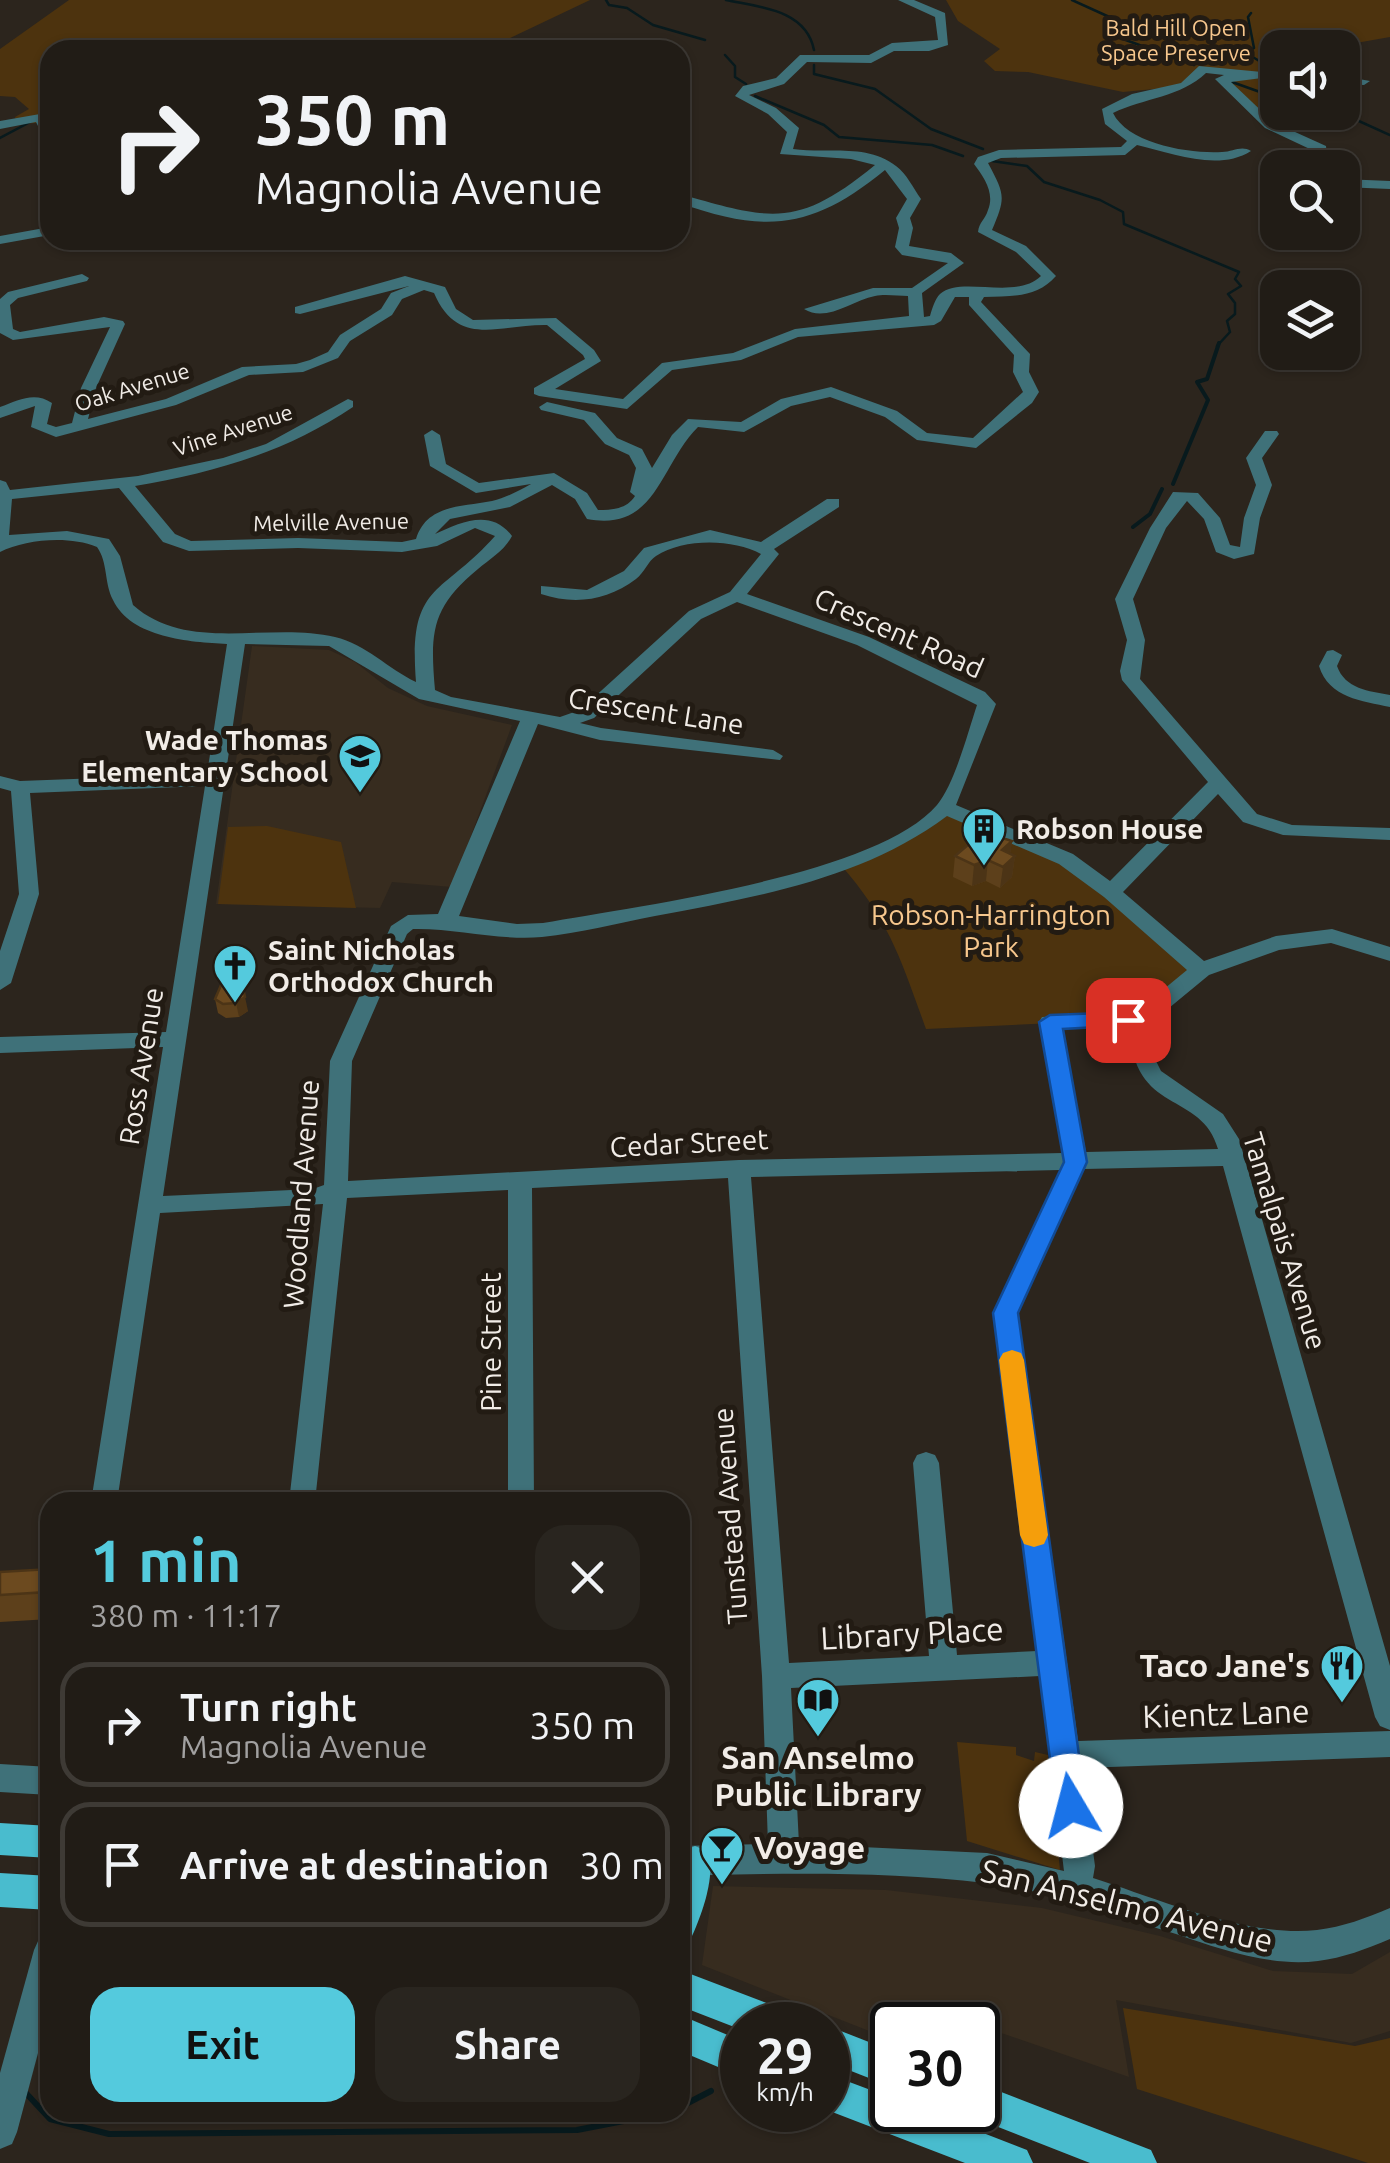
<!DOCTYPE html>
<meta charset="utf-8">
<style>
body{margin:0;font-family:Ubuntu,sans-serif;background:#29251f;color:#f1f3f6;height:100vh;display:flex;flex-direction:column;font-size:38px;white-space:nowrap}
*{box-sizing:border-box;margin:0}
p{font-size:32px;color:#a2a1a1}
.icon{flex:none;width:55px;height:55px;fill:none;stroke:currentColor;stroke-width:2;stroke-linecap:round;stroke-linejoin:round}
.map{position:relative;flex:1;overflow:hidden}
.details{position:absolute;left:40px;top:1492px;width:650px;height:630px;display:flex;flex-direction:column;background:#211c16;border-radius:30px;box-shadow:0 2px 8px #0004,0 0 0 2px #3e3a35}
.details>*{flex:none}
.top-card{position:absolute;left:40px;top:40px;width:650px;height:210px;border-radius:30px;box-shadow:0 2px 8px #0004,0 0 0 2px #3e3a35;background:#211c16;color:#f1f3f6;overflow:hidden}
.controls{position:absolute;left:1260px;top:30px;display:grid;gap:20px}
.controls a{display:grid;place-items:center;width:100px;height:100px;border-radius:20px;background:#211c16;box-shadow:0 2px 8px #0004,0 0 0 2px #3e3a35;font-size:50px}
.speed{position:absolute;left:720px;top:2002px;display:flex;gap:20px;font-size:50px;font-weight:700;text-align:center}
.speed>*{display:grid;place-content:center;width:130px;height:130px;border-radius:50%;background:#211c16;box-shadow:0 2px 8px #0004,0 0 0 2px #3e3a35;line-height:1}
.speed small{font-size:25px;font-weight:400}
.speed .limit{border:5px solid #111;border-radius:15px;background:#fff;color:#111}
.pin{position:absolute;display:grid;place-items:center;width:85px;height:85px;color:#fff;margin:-42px;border-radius:20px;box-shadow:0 5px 15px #0006}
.me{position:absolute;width:110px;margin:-55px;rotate:352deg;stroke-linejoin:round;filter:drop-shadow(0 0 8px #0008)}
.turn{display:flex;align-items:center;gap:35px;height:210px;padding:0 50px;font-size:45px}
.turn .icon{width:130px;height:130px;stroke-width:2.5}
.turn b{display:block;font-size:70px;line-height:85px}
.round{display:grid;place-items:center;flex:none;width:105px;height:105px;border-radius:30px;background:#29251f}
.overview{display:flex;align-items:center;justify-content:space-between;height:170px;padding:0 50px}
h1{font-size:60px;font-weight:600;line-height:75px;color:#54cadd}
.button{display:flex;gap:20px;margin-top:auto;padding:20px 50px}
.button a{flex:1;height:115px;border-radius:30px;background:#54cadd;color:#111;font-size:40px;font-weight:600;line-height:115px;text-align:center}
.button a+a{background:#29251f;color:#f1f3f6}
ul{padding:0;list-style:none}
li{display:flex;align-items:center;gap:30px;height:125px;margin:0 20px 15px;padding:0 30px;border:5px solid #3e3a35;border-radius:30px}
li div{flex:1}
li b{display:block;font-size:38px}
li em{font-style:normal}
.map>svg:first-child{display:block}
.built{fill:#372c1f}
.green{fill:#4d330e}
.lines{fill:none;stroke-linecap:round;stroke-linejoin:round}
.stream-far2{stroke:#081a1d;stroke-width:2.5}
.stream-far1{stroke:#081a1d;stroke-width:4}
.stream{stroke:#081a1d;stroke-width:6}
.minor{fill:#3f7179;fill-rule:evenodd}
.major{fill:#49bcce;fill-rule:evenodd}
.wall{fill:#5d401b}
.shaded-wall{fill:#4c3416}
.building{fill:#6c4a1f;stroke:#4c3416;stroke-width:2.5}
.route{fill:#1a73e8;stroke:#114b97;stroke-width:2.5}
.slow{fill:#f59e0b}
.labels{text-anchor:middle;stroke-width:10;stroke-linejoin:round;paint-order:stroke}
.far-park-label{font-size:22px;fill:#f7c78d;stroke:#221b13}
.far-street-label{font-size:22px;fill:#f1ece7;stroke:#221b13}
.street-label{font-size:28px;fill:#f1ece7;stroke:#221b13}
.poi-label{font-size:28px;font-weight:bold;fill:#f1ece7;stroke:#221b13;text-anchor:start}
.park-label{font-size:28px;fill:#f7c78d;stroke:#221b13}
.near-street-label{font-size:32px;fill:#f1ece7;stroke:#221b13}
.near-poi-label{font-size:32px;font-weight:bold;fill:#f1ece7;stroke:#221b13;text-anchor:end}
</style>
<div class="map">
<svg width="1390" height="2163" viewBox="0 0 1390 2163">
<rect width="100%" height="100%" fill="#2c251d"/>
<!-- built -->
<g class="built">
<path d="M252 646 329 650 355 662 388 688 427 706 512 725 452 887 392 882 380 908 216 904Z"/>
<path d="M713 1886 886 1890 1042 1908 1160 1936 1273 1971 1352 1974 1390 1952V2031L1351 2043 1116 2000 1129 2077 978 2025 950 2019 942 2025H892V2040L702 1965Z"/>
<path d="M107 2113H484L198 2124 121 2120Z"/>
</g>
<!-- green -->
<g class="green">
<path d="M69 0H590L485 50H50V135L38 123 17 124 15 117 29 109 15 97 0 96V49Z"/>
<path d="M946 0H1390V37L1356 43 1343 50 1278 48 1277 107 1251 111 1221 79 1255 77 1201 69 1185 86 1123 92 1028 72 995 71 984 61 1000 49 958 21Z"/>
<path d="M945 808 1066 859 1201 970 1141 1019 926 1029C901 960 890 921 840 864L882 850Z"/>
<path d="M267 826 341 842 356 908 218 904 228 827Z"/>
<path d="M957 1742 1016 1747V1755L1034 1761 1035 1752 1048 1755 1060 1870 967 1841Z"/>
<path d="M1123 2008 1355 2046 1390 2038V2163H1368L1137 2089Z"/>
</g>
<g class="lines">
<!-- stream-far2 -->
<g class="stream-far2">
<path d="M606 0 609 5 627 8 653 25 705 40"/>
<path d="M726 0C759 7 806 9 814 50"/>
<path d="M1072 0 1116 20 1125 34 1123 39 1194 65"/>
<path d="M1251 13 1248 17 1254 48 1246 53 1271 68"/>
<path d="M725 55 735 66V77L746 84"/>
<path d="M814 65V74L875 89 931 129 983 149"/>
<path d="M1271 80 1261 86 1260 92 1278 100"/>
<path d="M1232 82 1260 92"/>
<path d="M755 96 824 125 839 137 932 145 963 156"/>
<path d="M45 112 50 106"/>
<path d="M1339 112 1390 135"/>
<path d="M0 138 32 121"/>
<path d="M992 161 1027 166 1044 182 1100 200 1123 212 1124 224 1239 272 1235 279 1241 286 1228 294 1235 303V314L1227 321 1230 332 1217 346"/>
</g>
<!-- stream-far1 -->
<g class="stream-far1">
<path d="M1173 484 1208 400 1197 382 1207 379 1219 343"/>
<path d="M1133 527 1150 514 1162 489"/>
</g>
<!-- stream -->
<g class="stream">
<path d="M24 2091 50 2119 109 2134 577 2130 670 2112"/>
<path d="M680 2107 711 2091"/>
</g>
<!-- minor -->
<g class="minor">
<path d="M898 0H914L945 13 948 45 929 51H894L871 63 807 62 784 84 749 95 776 108 799 128 793 149C826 154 867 143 896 166 907 174 913 188 921 199L910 218 913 228 909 246 951 253 964 263 922 293 924 317 930 316C932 309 935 299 940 294 961 275 1015 301 1041 276L1016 252 978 232C979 222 985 220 988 210 995 193 984 177 974 164L978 157 999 150 1121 147 1127 141 1105 124 1102 109 1132 94 1181 83 1199 66 1262 72V78L1231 82 1273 122 1326 146 1327 157 1303 168H1283L1314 155V151L1265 128 1215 79 1224 75 1206 73C1181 97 1144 98 1113 113 1128 144 1190 154 1222 152 1233 152 1241 145 1251 151 1218 172 1172 153 1137 145L1125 155 1001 158 988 163C1005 195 1006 197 992 230L1026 246 1056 276C1037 298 1011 296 984 297L981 302 1030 354 1029 372 1039 392 1032 403 976 448 917 440 885 417 830 397 791 406 744 432 698 427C659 466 657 532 587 519L575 499 552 485 510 507 450 519 435 534C461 522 491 508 512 536 505 550 490 559 478 569 431 608 430 632 435 690L451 697 560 717 580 710 689 611 730 592 761 554C733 539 684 538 656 556 648 561 644 573 636 579 607 601 574 605 541 594V586L587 590 624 571 644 548 710 530 761 542 827 499H839V507L774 549 779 554 747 594 869 637 985 692 996 704 956 805 1073 854 1110 881 1208 782 1122 680 1120 671 1127 640 1115 599 1150 528 1173 492 1198 493 1220 518 1230 545 1240 547 1244 518 1256 485 1246 458 1265 431H1277L1279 434 1262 458 1272 485 1260 518 1254 554 1234 559 1216 552 1204 519 1187 501 1166 528 1133 599 1145 640 1140 679 1257 814 1292 825 1390 828V840L1283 835 1243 822 1218 794 1123 892 1204 961 1276 936 1332 929 1390 947V961L1331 943 1279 950 1209 975 1152 1022 1153 1055 1161 1071 1223 1114 1239 1139 1390 1666V1730L1380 1726 1375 1717 1223 1166 1084 1169 1018 1313 1078 1741 1390 1731V1757L1082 1768 1095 1866 1093 1878C1159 1899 1247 1938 1317 1930 1343 1927 1366 1918 1390 1908V1939C1366 1949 1343 1958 1318 1961 1270 1967 1220 1949 1176 1934 1114 1915 1049 1890 985 1883 884 1871 781 1873 680 1876V1846L768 1844 762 1676 728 1178 532 1188 534 1502H508V1190L347 1198 315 1502H289L323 1204 160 1213 117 1502H91L163 1047 0 1053V1037L166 1032 205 786 30 793 39 894 11 983 0 990V951L19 894 11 791 0 788V776L20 781 207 774 227 644C190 642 131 638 113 600 104 583 108 562 97 547 67 535 25 540 0 552V480L6 482 10 490 138 476 223 458 266 444 348 399 353 401V407C286 452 214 473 135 486L175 534 191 541 298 538 402 542 416 539C427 504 462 507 492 501 506 498 518 491 531 484L476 493 430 466 424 435 432 430 440 435 446 464 479 483 554 473 587 493 598 510C612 510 627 509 635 496L630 492 636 468 629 455 605 444 584 420 541 410 539 407 547 402 595 413 617 438 642 449 652 468 672 435 688 419 741 422 781 399 831 387 897 411 927 433 973 438 1023 392 1013 372 1014 355 969 305V297H955L941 321 934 325 798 337 741 360 672 370 627 409 539 396 534 394V388L585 359 583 355 547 325C500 324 458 349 434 293L424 290 402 299 392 315 350 341 338 358 303 372 249 375 176 405 56 437 31 427 35 406 0 418V407C18 400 35 391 52 403L47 424 56 427 72 423 81 388 110 327 13 340 0 333V299L8 292 82 274 89 278 87 281 18 298 10 305 13 329 20 332 104 317 123 321 125 324 96 388 88 419 166 399 242 367 296 364 310 360 328 352 340 335 381 309 391 293 409 286 300 314 295 313V307L405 276 445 287 456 309 473 320 556 318 594 350 601 361 555 389 623 399 662 363 733 353 795 329 909 316 908 296C898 296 885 294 875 296 851 301 826 323 804 309L873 288H912L948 263 902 255 895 247 899 228 896 218 907 199 885 170C813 229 766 234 680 203V194C771 220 797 229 875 165L851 159 780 154 787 132 768 114 735 96 743 86 776 78 800 55H869L892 43 938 40 935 17ZM119 488 163 542 189 551 298 548 402 552 437 546 475 528 495 536C441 597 408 582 416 682 388 669 366 644 335 637 270 621 188 654 133 605L120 556 109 539 67 531 9 535 12 499ZM737 602 857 645 977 705C968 732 955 783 937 805 876 876 636 906 543 923L517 924 459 916 538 724 600 740 780 760 783 756 773 750 601 728 580 723 594 718 701 619ZM245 644 329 646 419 699 520 721 438 914 408 915 391 926 330 1061 324 1185 313 1189 163 1196ZM947 816 1059 864 1104 897 1187 970 1136 1012 1042 1017 1039 1022 1063 1153 739 1160 348 1181 352 1061 407 934 413 929C456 928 500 941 542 937 580 933 618 923 655 916 756 897 863 879 947 816ZM1130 1027C1132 1116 1202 1090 1218 1149L1086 1152 1062 1029ZM1060 1170 994 1313 1037 1651 957 1655 939 1463 935 1455 926 1452 917 1455 913 1463 929 1656 789 1663 751 1177ZM1040 1676 1064 1871 987 1853 799 1844 791 1688Z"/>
<path d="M1342 76 1370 81 1364 85 1342 84Z"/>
<path d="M40 114 50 125V141L45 140 36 122 0 129V121Z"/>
<path d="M1342 179 1390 181V189L1342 187Z"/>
<path d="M50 227V235L0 244V236Z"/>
<path d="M1333 650 1342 655 1337 666C1345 689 1369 691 1390 695V707C1362 701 1329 698 1319 666L1327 651Z"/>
<path d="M0 1764 50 1767V1795L0 1792Z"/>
<path d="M50 1934V2008L17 2132 12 2144 0 2149V2073L34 1950 39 1939Z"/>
</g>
<!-- major -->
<g class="major">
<path d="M0 1823 50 1826V1858L0 1855Z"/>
<path d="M695 1846 707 1851C717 1873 702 1914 692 1936L680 1941V1857L683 1851Z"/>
<path d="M0 1873 50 1876V1910L0 1907Z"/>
<path d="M680 1970 790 2012 795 2025H742V2030L680 2006Z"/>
<path d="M680 2015 742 2041V2077L680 2051Z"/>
<path d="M828 2026 892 2051V2087L828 2062Z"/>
<path d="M828 2074 892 2098V2110H924L1027 2150 1033 2163H965L827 2110Z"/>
<path d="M978 2083 1151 2150 1157 2163H1090L965 2114 963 2110H978Z"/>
</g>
</g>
<!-- wall -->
<g class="wall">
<path d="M1012 841 1010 854 1015 856 1012 877 1000 888 986 881 972 886 953 877 955 856Z"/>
<path d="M225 976 248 1011 239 1017 226 1018 218 1013 215 999Z"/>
<path d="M50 1569V1619L0 1622V1572Z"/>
</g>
<!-- shaded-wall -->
<g class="shaded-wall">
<path d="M1012 841 1009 862 1015 856 1012 877 1000 888 1003 867 1002 850Z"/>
<path d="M988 860 986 881 972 886 974 865Z"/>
<path d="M245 997 248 1011 239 1017 236 1003Z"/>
<path d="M50 1574V1601L47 1592Z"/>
</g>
<!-- building -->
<g class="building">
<path d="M983 832 1012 841 1002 850 1015 856 1003 867 988 860 974 865 955 856Z"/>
<path d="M240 975 245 997 236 1003 223 1004 215 999 225 976Z"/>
<path d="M50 1569 47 1592 0 1595V1572Z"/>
</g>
<!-- route -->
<path class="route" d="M1128 1012 1135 1014 1139 1020 1135 1025 1063 1029 1087 1162 1018 1313 1086 1806 1082 1816 1071 1820 1060 1816 1056 1806 993 1313 1064 1162 1039 1022 1050 1015Z"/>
<!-- slow -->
<path class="slow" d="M1012 1350 1021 1353 1024 1360 1048 1535 1044 1544 1034 1547 1024 1544 1020 1535 999 1360 1003 1353Z"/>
<!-- icons -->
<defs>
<symbol id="school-pin" viewBox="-11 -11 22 30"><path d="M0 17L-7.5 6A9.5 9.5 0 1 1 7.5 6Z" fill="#54cadd" stroke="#221b13"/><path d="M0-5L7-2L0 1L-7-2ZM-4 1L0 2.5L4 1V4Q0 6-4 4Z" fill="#111"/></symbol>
<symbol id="building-pin" viewBox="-11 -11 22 30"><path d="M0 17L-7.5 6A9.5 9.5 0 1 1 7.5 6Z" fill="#54cadd" stroke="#221b13"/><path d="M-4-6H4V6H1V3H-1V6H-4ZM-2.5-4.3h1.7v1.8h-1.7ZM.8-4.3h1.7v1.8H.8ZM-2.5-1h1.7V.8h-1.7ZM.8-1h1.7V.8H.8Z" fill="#111"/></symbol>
<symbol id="church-pin" viewBox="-11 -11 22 30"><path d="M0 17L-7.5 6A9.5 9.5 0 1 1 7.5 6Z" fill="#54cadd" stroke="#221b13"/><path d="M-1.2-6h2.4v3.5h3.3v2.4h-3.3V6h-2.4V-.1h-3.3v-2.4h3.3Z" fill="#111"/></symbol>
<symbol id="restaurant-pin" viewBox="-11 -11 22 30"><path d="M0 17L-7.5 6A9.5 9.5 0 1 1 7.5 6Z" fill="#54cadd" stroke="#221b13"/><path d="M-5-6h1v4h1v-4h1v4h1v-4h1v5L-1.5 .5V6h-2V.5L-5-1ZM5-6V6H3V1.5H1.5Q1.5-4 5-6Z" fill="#111"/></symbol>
<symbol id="library-pin" viewBox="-11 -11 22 30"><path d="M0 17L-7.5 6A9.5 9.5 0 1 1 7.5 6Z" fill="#54cadd" stroke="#221b13"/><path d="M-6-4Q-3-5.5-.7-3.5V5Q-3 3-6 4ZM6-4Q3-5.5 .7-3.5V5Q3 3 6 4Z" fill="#111"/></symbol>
<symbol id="bar-pin" viewBox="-11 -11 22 30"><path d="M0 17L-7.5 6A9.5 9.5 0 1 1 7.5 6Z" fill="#54cadd" stroke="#221b13"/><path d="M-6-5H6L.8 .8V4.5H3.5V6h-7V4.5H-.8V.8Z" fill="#111"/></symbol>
</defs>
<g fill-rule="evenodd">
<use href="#school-pin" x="335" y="731" width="50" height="68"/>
<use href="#building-pin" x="959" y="804" width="50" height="68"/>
<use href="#church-pin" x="210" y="941" width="50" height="68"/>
<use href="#restaurant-pin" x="1317" y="1641" width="50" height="68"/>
<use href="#library-pin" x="793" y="1675" width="50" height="68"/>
<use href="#bar-pin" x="697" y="1823" width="50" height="68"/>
</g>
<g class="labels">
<!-- far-park labels -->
<g class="far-park-label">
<text x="1176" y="36">Bald Hill Open<tspan x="1176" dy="25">Space Preserve</tspan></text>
</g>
<!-- far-street labels -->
<g class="far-street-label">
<text transform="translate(132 387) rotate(-17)" y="8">Oak Avenue</text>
<text transform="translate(233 430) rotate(-18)" y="8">Vine Avenue</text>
<text transform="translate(331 522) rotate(-1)" y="8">Melville Avenue</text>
</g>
<!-- street labels -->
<g class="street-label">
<text transform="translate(899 633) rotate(24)" y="10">Crescent Road</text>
<text transform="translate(656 711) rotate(9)" y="10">Crescent Lane</text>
<text transform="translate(141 1066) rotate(-81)" y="10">Ross Avenue</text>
<text transform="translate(689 1143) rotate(-3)" y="10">Cedar Street</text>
<text transform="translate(301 1194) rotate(-86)" y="10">Woodland Avenue</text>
<text transform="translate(1285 1241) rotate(73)" y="10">Tamalpais Avenue</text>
<text transform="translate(491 1342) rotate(-90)" y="10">Pine Street</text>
<text transform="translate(730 1516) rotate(-94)" y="10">Tunstead Avenue</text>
</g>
<!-- poi labels -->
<g class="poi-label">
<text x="328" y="750" text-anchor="end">Wade Thomas<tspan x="328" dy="32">Elementary School</tspan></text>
<text x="1016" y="839">Robson House</text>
<text x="268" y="960">Saint Nicholas<tspan x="268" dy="32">Orthodox Church</tspan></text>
</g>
<!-- park labels -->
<g class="park-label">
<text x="991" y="925">Robson-Harrington<tspan x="991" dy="32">Park</tspan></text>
</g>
<!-- near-street labels -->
<g class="near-street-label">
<text transform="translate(912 1634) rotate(-3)" y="11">Library Place</text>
<text transform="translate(1226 1714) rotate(-2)" y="11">Kientz Lane</text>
<text transform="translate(1127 1906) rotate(14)" y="11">San Anselmo Avenue</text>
</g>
<!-- near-poi labels -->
<g class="near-poi-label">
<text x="1310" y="1677">Taco Jane's</text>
<text x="818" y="1769" text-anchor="middle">San Anselmo<tspan x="818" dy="37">Public Library</tspan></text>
<text x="754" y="1859" text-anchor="start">Voyage</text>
</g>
</g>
</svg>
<div class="controls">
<a><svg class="icon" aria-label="sound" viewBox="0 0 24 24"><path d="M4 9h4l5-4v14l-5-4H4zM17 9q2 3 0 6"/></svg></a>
<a><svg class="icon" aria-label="search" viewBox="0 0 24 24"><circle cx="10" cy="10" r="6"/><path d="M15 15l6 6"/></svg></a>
<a><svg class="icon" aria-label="layers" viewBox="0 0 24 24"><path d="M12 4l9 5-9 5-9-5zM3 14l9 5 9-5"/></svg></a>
</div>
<div class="speed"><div>29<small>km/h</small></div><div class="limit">30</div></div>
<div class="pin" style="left:1128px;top:1020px;background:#d93025"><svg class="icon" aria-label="arrive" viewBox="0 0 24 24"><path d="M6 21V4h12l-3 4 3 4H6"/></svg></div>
<svg class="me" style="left:1071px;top:1806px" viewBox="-20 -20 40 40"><circle r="19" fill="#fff"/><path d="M0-13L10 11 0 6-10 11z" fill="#1a73e8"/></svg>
<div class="top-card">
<div class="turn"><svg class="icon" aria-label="right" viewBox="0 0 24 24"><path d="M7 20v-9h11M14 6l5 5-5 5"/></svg><div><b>350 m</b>Magnolia Avenue</div></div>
</div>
<section class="details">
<div class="overview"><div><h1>1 min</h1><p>380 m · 11:17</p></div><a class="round"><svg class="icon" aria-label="close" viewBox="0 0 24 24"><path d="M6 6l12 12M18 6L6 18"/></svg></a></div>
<ul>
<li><svg class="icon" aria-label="right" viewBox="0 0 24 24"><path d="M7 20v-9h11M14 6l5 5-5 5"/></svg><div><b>Turn right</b><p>Magnolia Avenue</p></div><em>350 m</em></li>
<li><svg class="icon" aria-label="arrive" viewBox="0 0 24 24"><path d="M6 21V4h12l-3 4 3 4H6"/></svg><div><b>Arrive at destination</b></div><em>30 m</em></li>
</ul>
<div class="button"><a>Exit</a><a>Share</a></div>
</section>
</div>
